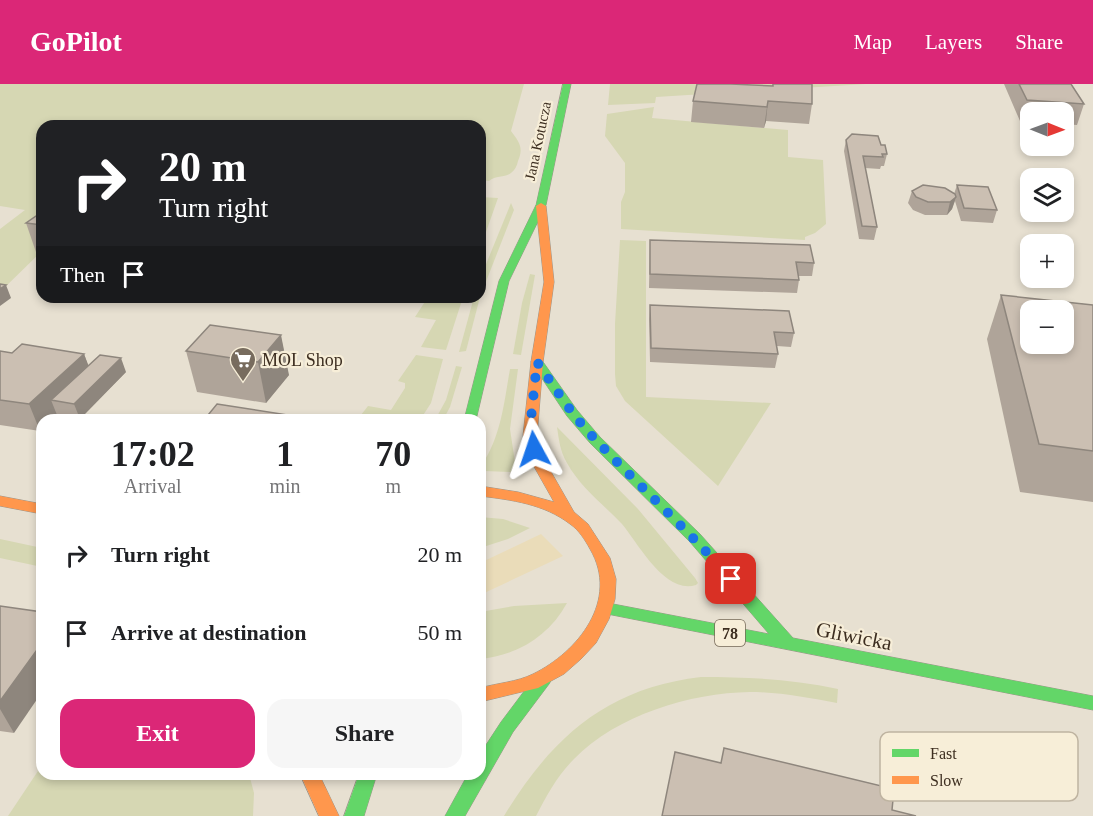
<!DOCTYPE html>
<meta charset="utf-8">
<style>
body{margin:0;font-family:Georgia,serif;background:#f6f6f6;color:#202124;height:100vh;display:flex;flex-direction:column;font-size:22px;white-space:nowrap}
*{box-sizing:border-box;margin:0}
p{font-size:20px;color:#757577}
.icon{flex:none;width:33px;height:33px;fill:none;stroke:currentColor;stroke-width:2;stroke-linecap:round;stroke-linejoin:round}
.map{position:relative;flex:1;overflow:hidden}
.sheet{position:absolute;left:36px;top:330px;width:450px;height:366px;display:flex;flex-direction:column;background:#fff;border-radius:18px;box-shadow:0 3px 9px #0003}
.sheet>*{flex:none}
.top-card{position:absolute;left:36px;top:36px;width:450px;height:183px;border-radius:18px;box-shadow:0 3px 9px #0003;background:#202124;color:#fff;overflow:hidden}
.needle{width:39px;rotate:91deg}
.tools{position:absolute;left:1020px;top:18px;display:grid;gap:12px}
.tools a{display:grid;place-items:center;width:54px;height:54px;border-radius:12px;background:#fff;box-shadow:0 3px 9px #0003;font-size:30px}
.pin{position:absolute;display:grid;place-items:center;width:51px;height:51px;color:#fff;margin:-26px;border-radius:12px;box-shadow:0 3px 9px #0006}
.me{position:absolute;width:66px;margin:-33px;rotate:355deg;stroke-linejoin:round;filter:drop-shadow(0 0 4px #0008)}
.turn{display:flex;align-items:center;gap:21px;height:126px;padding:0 24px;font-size:27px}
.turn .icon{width:78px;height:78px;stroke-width:2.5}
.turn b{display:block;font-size:42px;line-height:51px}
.then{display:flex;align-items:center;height:57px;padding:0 24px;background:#0003;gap:12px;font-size:22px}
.eta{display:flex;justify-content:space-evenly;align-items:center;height:102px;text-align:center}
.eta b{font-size:36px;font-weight:800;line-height:42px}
.primary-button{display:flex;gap:12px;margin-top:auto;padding:12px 24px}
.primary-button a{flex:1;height:69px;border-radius:18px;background:#db2777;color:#fff;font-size:24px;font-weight:800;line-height:69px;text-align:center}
.primary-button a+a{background:#f6f6f6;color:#202124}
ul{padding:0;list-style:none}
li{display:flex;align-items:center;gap:18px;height:78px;padding:0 24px}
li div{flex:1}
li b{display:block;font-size:22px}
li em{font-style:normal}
header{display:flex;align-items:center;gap:36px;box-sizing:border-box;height:84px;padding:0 30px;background:#db2777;color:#fff}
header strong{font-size:28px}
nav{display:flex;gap:33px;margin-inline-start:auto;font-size:21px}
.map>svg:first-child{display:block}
.green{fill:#d6d7b3}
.sand{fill:#eadcb9}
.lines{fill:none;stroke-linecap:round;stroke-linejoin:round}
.fast-casing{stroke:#9c958a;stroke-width:1}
.slow-casing{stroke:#9c958a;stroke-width:1}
.fast{fill:#63d668;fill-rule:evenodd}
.slow{fill:#ff974d;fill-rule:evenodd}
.wall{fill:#afa499}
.shaded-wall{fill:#8e867d}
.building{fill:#cbbfb2;stroke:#8e867d;stroke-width:1.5;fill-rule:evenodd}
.route{stroke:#1a73e8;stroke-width:10;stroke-dasharray:0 18}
.labels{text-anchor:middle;stroke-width:4.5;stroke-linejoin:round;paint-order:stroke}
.far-street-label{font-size:15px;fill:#3d2e20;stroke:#f7eed8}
.shield{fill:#f7eed8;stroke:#756857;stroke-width:1.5}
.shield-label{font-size:16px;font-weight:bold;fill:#3d2e20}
.poi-label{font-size:18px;fill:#3d2e20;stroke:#f7eed8;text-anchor:start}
.near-street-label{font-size:21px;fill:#3d2e20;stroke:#f7eed8}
.key{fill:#f7eed8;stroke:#bfb4a1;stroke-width:1.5}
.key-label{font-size:16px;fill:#3d2e20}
</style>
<header>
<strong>GoPilot</strong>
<nav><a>Map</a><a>Layers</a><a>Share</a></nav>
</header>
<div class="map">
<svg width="1093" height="732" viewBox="0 0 1093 732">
<rect width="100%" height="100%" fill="#e7e0d1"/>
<!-- green -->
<g class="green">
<path d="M0 0H524L511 47C519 58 524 63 518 77 517 82 515 86 511 89 504 94 496 91 489 97L480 96V42H42V167L0 208V145L25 126 0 122Z"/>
<path d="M610 0H866L656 13 655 19 608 21Z"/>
<path d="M654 23 652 34 788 46V73L823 76 826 140 815 149 805 153V156L621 145V118L625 108V79L605 52 607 30Z"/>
<path d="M480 113 498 114 480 165V136L485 127 480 126Z"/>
<path d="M511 119 514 126 480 213V195Z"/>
<path d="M620 156 646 157V313L771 319 718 402 625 317 616 302 615 290V240Z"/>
<path d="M530 190 535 191 521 271 513 270 522 219Z"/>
<path d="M428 213H463L446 266 421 263 436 236 415 233Z"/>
<path d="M474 213H480L466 267 459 268Z"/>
<path d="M416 271 443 275 431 319 420 336H379L380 334 361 331 368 322 391 326 405 304V299L398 297Z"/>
<path d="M456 282 462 283 450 323 443 336H435L446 316Z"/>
<path d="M510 285H518L510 345 516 385 511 388 484 387 481 382C501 353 504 319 510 285Z"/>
<path d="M557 343 638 425 695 494 698 499 696 501C665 511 638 459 622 440 602 419 581 404 567 379 560 367 559 356 557 343Z"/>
<path d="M480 433 503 435 530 444 508 455 480 464Z"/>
<path d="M0 455 42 464V483L0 474Z"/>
<path d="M567 519C549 552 518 571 480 575V528L514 522Z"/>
<path d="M701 593C748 593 792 595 838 605L837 619C809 614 779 608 750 608 690 609 617 631 574 675 557 692 547 711 536 732H504C552 653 607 604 701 593Z"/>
<path d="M42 681V690H249L254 709 253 732H8Z"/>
</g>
<!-- sand -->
<path class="sand" d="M541 450 563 472 480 511V479Z"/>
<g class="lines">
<defs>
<g id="fast">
<path d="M563 0H571L546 121 509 197 476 336H464L499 197 536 121Z"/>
<path d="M537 274 541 275 577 326 600 353 700 450 793 554 1093 612V626L602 529 600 525 602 521 608 519 769 550 690 458 590 359 567 332 531 278Z"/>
<path d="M543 588 549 590 552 595 549 600 513 648 465 732H445L468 690H480V670L501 638 537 590Z"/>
<path d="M359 690H377L364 732H344Z"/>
</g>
<g id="slow">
<path d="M541 119 546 122 554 198 543 278 537 352 546 379 574 428 588 440 610 474 616 495 615 515 609 535 596 559 581 575 564 590 538 604 480 618V604C497 599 517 598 533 590 578 568 620 516 590 465 585 456 579 446 570 440 544 420 512 416 480 412V402L518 408 554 418 532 379 523 352 531 278 544 198 536 122Z"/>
<path d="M0 412 42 420V430L0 422Z"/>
<path d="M300 690H319L339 732H319Z"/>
</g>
</defs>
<!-- fast casing -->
<use href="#fast" class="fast-casing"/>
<!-- slow casing -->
<use href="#slow" class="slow-casing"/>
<!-- fast -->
<use href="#fast" class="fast"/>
<!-- slow -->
<use href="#slow" class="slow"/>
</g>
<!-- wall -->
<g class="wall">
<path d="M773 0 812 20 809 40 766 37 764 44 691 38 693 17 772 2Z"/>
<path d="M1004 0H1071L1084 20 1077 41 1064 40V28H1030V37H1020Z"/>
<path d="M846 56 881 61 887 70 884 82H881L880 85 865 84 877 143 874 156 859 155 844 67Z"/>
<path d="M957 101 997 126 993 139 961 137 955 117 952 125 947 131H925L913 126 908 119 912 107 954 110Z"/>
<path d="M42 128V171H37L26 139Z"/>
<path d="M650 156 814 179 812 192H798L799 196 797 209 649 204Z"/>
<path d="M1001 211 1093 221V418L1020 408 987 255Z"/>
<path d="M650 221 794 249 791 263 777 262 778 270 775 284 650 278 649 235Z"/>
<path d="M210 241 289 291 266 319 197 308 186 267Z"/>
<path d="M0 267 12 269 84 270 88 281 126 288 80 335 57 331 52 336H42L40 347 0 341Z"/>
<path d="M0 522 14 649 0 647Z"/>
</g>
<!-- shaded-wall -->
<g class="shaded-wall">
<path d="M768 17 766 37 764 44 767 23Z"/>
<path d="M956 113 952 125 947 131 950 118Z"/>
<path d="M6 201 11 214 0 222V205Z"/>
<path d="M281 251 289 291 266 319 258 278Z"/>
<path d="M84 270 94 296 51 316 57 331 52 336H42V345L40 347 29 320Z"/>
<path d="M121 274 126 288 80 335 74 320Z"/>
<path d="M42 559V608L14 649 0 625V617Z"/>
</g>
<!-- building -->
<g class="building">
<path d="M697 0H731L773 2V0H812V20L768 17 767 23 693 17Z"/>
<path d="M1019 0H1071L1084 20 1027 16Z"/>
<path d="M852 50 878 52 881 61H885L887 70H882L883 73 863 72 877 143 862 142 846 56Z"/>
<path d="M923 101 945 104 955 110 956 113 950 118H928L916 113 912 107Z"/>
<path d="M957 101 988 103 997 126 964 124Z"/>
<path d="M42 128V141L26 139Z"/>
<path d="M650 156 810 161 814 179 796 178 799 196 650 190Z"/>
<path d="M0 200 6 201 0 205Z"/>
<path d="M1001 211 1093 221V367L1039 360ZM1030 226H1064V260H1030Z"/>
<path d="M650 221 789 227 794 249 774 248 778 270 651 264Z"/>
<path d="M210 241 281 251 258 278 186 267Z"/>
<path d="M22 260 84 270 29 320 0 316V267L12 269Z"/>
<path d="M100 271 121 274 74 320 51 316Z"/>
<path d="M217 320 307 334 306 336H204Z"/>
<path d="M0 522 42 528V559L0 617Z"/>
<path d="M724 664 894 705 892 726 916 732H662L675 668 721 679Z"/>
</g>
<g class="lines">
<!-- route -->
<path class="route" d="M534 365 530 344 537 278C556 305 573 333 596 356 640 403 688 446 731 495"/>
</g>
<!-- icons -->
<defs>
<symbol id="supermarket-pin" viewBox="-11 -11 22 30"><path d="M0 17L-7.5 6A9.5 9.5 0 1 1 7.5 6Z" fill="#786c5e" stroke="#f7eed8"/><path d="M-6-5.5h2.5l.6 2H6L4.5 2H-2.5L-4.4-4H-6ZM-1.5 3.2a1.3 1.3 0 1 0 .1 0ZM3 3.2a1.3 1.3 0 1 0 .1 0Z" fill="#fff"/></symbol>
</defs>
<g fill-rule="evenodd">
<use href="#supermarket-pin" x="228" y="261" width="30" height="40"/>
</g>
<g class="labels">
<!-- far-street labels -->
<g class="far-street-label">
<text transform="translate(538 57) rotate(-78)" y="5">Jana Kotucza</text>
</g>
<!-- shield labels -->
<rect class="shield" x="715" y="536" width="30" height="26" rx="4.5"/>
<g class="shield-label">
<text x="730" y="555">78</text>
</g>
<!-- poi labels -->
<g class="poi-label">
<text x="262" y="282">MOL Shop</text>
</g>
<!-- near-street labels -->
<g class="near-street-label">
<text transform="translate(854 552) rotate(11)" y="7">Gliwicka</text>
</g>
</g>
<!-- legend -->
<rect x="880" y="648" width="198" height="69" rx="9" class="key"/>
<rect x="892" y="665" width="27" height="8" fill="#63d668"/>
<rect x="892" y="692" width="27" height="8" fill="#ff974d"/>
<g class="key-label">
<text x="930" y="675">Fast</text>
<text x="930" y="702">Slow</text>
</g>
</svg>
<div class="tools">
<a><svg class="needle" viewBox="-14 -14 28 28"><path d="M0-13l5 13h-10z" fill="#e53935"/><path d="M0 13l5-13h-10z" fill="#757577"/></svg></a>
<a><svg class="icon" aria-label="layers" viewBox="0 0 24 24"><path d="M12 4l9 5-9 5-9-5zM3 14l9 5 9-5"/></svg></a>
<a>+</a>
<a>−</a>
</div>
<div class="pin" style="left:731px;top:495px;background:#d93025"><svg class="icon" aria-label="arrive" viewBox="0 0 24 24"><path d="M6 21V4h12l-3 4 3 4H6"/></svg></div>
<svg class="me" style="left:534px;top:365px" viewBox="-20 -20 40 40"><path d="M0-17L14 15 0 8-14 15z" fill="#1a73e8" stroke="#fff" stroke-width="4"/></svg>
<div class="top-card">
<div class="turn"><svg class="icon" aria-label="right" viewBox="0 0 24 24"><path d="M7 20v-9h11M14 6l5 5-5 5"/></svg><div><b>20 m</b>Turn right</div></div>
<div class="then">Then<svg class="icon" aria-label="arrive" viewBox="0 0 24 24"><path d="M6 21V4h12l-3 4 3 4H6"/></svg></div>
</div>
<section class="sheet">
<div class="eta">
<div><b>17:02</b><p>Arrival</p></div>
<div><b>1</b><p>min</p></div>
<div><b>70</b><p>m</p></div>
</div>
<ul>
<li><svg class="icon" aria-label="right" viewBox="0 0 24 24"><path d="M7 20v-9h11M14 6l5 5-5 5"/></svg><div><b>Turn right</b></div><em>20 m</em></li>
<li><svg class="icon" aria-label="arrive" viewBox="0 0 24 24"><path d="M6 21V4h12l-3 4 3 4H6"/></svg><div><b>Arrive at destination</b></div><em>50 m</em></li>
</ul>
<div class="primary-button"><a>Exit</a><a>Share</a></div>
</section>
</div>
